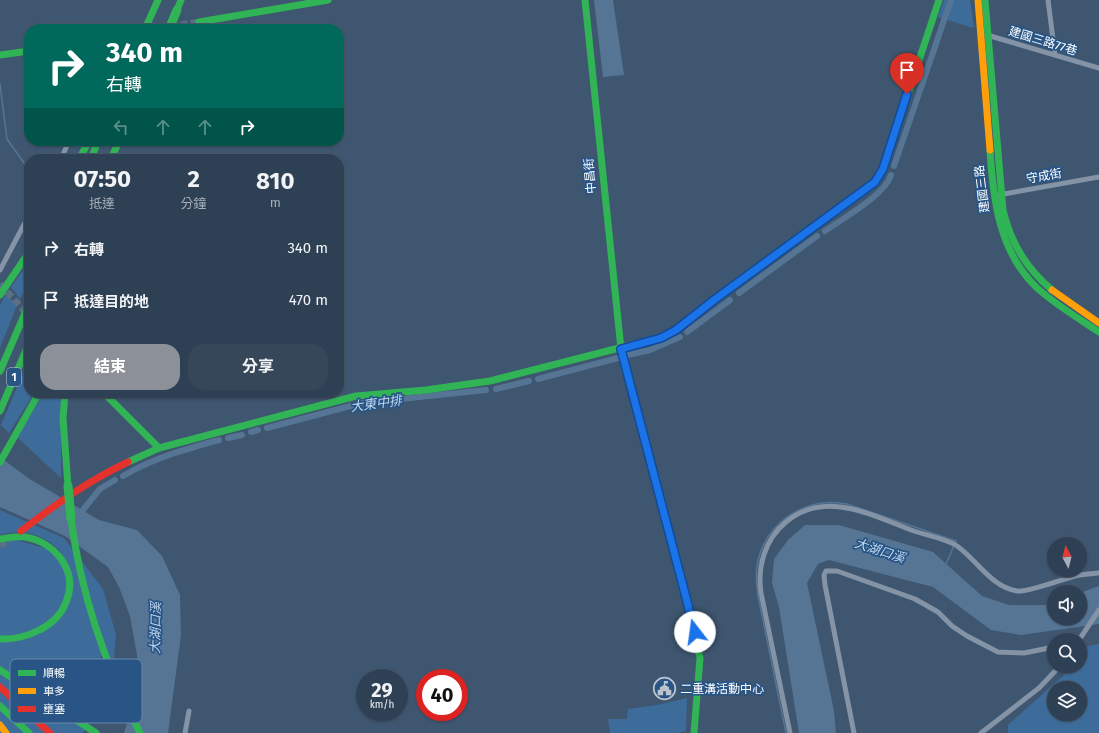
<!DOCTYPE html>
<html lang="zh-TW">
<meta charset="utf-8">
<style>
body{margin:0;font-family:"Fira Sans","Noto Sans TC",sans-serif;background:#36475a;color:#f1f3f6;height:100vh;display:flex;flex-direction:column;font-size:15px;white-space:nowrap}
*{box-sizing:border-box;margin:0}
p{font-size:13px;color:#a7afb8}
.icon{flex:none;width:22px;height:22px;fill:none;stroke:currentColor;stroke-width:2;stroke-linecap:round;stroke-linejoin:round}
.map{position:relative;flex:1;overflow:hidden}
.details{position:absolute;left:24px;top:154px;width:320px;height:244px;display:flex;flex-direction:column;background:#2e4054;border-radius:16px;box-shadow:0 1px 3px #0004,0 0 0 1px #49596b}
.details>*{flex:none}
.banner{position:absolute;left:24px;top:24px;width:320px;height:122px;border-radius:16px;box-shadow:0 1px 3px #0004,0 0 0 1px #49596b;background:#00695c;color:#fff;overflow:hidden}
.needle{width:26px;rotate:353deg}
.tools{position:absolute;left:1047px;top:537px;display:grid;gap:8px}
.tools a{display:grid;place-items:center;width:40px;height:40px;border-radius:50%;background:#2e4054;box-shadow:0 1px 3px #0004,0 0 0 1px #49596b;font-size:20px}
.speed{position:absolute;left:356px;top:669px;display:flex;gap:8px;font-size:20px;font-weight:700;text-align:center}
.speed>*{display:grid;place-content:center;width:52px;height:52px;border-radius:50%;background:#2e4054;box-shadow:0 1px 3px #0004,0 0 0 1px #49596b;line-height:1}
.speed small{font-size:10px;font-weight:400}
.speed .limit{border:6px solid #d22;background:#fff;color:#111}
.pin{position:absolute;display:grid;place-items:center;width:34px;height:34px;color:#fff;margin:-41px -17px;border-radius:50% 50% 50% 0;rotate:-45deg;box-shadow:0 0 4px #0007}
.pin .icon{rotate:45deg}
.me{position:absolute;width:44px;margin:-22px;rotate:345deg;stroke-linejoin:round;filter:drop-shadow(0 0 3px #0008)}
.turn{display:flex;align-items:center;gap:14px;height:84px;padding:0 16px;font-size:18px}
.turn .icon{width:52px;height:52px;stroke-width:2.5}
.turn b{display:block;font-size:28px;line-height:34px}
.lanes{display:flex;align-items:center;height:38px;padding:0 16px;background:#0003;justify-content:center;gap:20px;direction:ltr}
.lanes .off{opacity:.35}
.eta{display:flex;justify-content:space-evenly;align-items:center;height:68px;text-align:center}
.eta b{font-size:24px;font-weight:700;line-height:28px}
.cta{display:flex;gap:8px;margin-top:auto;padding:8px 16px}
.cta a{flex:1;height:46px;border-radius:16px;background:#8c9099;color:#fff;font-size:16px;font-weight:700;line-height:46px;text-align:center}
.cta a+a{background:#36475a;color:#f1f3f6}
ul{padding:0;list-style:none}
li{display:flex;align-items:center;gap:12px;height:52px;padding:0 16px}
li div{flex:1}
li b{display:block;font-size:15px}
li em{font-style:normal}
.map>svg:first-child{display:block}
.green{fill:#3d6c9b;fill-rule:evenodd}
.water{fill:#567595}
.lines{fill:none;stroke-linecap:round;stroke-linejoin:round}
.stream{stroke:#567595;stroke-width:1.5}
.canal{stroke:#567595;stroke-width:6}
.secondary-tunnel{stroke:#5b6f85;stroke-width:7;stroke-dasharray:7 3.5;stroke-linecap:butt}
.street{stroke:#8494a6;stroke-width:5}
.fast{stroke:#30b455;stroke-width:7}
.slow{stroke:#ff9f0a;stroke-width:7}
.jam{stroke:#e5322d;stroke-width:7}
.fast-bridge{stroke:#30b455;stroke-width:9}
.route-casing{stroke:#114b97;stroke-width:10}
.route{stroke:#1a73e8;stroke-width:7}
.labels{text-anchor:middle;stroke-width:3.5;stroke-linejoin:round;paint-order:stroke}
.shield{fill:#285586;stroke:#beccdb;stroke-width:1}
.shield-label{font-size:11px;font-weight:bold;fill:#fff}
.street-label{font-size:12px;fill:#fff;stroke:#285586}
.poi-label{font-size:12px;fill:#fff;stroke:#285586;text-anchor:start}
.water-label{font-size:13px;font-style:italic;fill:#bed7ef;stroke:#285586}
.key{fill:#285586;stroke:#6888aa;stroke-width:1}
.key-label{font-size:11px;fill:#fff}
</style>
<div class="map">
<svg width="1099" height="733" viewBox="0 0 1099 733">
<rect width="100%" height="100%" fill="#3e5670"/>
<!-- green -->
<g class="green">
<path d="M944 0H970L974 28 938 17Z"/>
<path d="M29 262V281L20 299 11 287Z"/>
<path d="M6 294 17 305 0 348V305Z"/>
<path d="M29 359V393H34L9 433 1 425Z"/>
<path d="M44 393H62L61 478 17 437Z"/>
<path d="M0 510 64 538 103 589 116 635 113 668 100 655 108 678 103 697 83 733H0V543L16 540 62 553C46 535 23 528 0 535Z"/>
<path d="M1099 644V733H1008V725L1063 676 1071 666H1080V655L1088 646ZM1054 688H1080V714H1054Z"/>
<path d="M687 698 686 731 677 733H610L608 719H627L628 709 657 705Z"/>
</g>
<!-- water -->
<g class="water">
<path d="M594 0H613L624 75 603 77Z"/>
<path d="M0 457 28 478 99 520 137 530 162 556 180 595 181 635 168 733H124L138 688 137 655 130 616 119 587 108 567 65 536 0 507Z"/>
<path d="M805 525H839L933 552 982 596 1009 605H1050L1054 603V618H1080V593L1099 586V624L1021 635 991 630 933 587 829 560 818 564 807 583 834 711 836 733H799L779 607 772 583 774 559 788 540Z"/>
</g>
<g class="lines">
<!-- stream -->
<g class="stream">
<path d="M0 84 7 139 29 170"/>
<path d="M786 733 758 596C757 586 755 576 757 566 764 523 805 496 847 504L956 541 946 564"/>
</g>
<!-- canal -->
<g class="canal">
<path d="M894 166 951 0"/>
<path d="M825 231C843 218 884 196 891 175"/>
<path d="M739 293 817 236"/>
<path d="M687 332 730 300"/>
<path d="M628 355 650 350 680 337"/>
<path d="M538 379 618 358"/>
<path d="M496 389 529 381"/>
<path d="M267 428 362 403 486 390"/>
<path d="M251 432 258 430"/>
<path d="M228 438 242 435"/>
<path d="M123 476C153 458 186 449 219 440"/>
<path d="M78 516 100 489 115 480"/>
</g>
<!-- secondary-tunnel -->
<g class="secondary-tunnel">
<path d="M160 29 199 22"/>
<path d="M0 284 28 315"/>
<path d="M0 546 11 538"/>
</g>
<!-- street -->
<g class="street">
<path d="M1048 0 1055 55"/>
<path d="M987 35 1099 68"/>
<path d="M61 159 69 141"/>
<path d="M998 195 1099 177"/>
<path d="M0 270 29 215"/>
<path d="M1079 640 1099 610"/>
<path d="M185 733 189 711"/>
<path d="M790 733 761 593C757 567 765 539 786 522 826 489 873 516 914 531 926 535 947 539 957 546 977 560 991 587 1017 591 1026 593 1063 579 1075 576 1083 574 1091 574 1099 573"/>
<path d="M854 733 825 585 824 575 826 571H837L915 599 938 612 952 626 967 636 998 652 1024 653 1054 647"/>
<path d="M981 733 1039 688 1060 666"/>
</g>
<!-- fast -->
<g class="fast">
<path d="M585 0 621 349 627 373"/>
<path d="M985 0 1003 210C1011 243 1026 268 1052 290"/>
<path d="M177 10 181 0"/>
<path d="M199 22 328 0"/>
<path d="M145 29 158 0"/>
<path d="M0 55 29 51"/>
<path d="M990 150C993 199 999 252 1037 288 1056 305 1078 318 1099 332"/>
<path d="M79 159 89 141"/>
<path d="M91 159 98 141"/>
<path d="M111 159 119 141"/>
<path d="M763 264 875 182 883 169 939 0"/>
<path d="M0 295 29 252"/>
<path d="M0 371 29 304"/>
<path d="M65 393 63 418 68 486"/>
<path d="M104 393 159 448"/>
<path d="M0 411 29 343"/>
<path d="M0 462 39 393"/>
<path d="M128 462 159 448 356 396 426 390 490 381 623 347"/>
<path d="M71 519C81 595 105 665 140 733"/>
<path d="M0 539C8 538 17 536 25 537 55 542 79 571 66 602 57 627 25 640 0 639"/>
<path d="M672 542 700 658 694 733"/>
<path d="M0 670 96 733"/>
<path d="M0 706 29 733"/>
</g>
<!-- slow -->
<g class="slow">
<path d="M978 0 990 150"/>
<path d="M1052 290 1099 323"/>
<path d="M623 347 661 338 676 330 763 264"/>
<path d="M627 373 672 542"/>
<path d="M0 725 6 733"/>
</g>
<!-- jam -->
<g class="jam">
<path d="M21 531C56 504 88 481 128 462"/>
<path d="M0 687 50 733"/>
</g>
<!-- fast-bridge -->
<g class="fast-bridge">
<path d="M169 29 177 10"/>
<path d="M68 486 71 519"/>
</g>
</g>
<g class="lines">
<defs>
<path id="route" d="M695 632 621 349 661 338 676 330 714 300 875 182 883 169 907 94"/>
</defs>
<!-- route casing -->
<use href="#route" class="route-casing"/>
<!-- route -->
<use href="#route" class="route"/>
</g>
<!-- icons -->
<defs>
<symbol id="civic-ring" viewBox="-11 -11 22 22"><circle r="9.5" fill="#285586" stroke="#bbc4cd" stroke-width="1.5"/><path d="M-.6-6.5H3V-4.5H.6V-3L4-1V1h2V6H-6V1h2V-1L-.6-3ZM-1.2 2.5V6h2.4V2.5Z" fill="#bbc4cd"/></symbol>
</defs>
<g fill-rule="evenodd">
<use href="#civic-ring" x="652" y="676" width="25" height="25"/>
</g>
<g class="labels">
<!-- shield labels -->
<rect class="shield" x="7" y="368" width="14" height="18" rx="3"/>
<g class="shield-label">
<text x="14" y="381">1</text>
</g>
<!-- street labels -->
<g class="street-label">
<text transform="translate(1043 41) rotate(17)" y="4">建國三路77巷</text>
<text transform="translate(590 176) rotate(-95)" y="4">中昌街</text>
<text transform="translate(1044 176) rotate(-10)" y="4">守成街</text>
<text transform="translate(982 189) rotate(-97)" y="4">建國三路</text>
</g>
<!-- poi labels -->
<g class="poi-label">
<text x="680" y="693">二重溝活動中心</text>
</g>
<!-- water labels -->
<g class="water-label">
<text transform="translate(376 403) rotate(-8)" y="5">大東中排</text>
<text transform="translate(880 550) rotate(18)" y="5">大湖口溪</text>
<text transform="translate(155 628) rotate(-89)" y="5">大湖口溪</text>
</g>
</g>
<!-- legend -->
<rect x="10" y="659" width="132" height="64" rx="6" class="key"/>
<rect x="18" y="670" width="18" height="6" fill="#30b455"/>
<rect x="18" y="688" width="18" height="6" fill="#ff9f0a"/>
<rect x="18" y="706" width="18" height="6" fill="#e5322d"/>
<g class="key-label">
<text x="43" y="677">順暢</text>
<text x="43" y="695">車多</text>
<text x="43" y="713">壅塞</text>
</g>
</svg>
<div class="tools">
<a><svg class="needle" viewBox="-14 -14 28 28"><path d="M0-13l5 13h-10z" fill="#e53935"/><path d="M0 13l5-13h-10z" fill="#a7afb8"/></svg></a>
<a><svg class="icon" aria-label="sound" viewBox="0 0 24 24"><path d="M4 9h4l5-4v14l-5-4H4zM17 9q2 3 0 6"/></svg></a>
<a><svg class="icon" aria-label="search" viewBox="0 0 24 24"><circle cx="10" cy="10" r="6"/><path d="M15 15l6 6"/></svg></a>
<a><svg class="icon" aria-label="layers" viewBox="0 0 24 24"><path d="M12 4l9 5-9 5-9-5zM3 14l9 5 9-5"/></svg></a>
</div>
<div class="speed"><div>29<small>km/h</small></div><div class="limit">40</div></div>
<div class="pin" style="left:907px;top:94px;background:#d93025"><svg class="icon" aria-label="arrive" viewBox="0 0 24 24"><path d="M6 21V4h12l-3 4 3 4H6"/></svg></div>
<svg class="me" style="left:695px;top:632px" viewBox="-20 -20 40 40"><circle r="19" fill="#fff"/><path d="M0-13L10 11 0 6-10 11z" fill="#1a73e8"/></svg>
<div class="banner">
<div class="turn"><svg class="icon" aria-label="right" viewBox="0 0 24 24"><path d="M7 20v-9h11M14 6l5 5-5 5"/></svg><div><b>340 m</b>右轉</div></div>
<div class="lanes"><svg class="icon off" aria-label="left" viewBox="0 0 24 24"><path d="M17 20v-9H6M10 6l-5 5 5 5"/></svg><svg class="icon off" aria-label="ahead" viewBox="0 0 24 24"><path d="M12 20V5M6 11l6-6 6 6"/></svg><svg class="icon off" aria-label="ahead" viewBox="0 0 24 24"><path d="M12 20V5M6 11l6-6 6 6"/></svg><svg class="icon" aria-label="right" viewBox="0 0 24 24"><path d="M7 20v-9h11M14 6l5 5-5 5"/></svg></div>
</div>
<section class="details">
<div class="eta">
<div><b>07:50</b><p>抵達</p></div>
<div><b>2</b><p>分鐘</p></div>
<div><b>810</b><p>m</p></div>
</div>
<ul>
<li><svg class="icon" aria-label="right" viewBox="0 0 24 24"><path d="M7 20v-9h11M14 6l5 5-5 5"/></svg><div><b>右轉</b></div><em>340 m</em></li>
<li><svg class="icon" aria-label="arrive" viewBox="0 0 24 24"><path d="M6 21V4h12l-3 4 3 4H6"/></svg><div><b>抵達目的地</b></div><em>470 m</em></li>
</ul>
<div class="cta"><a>結束</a><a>分享</a></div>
</section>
</div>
